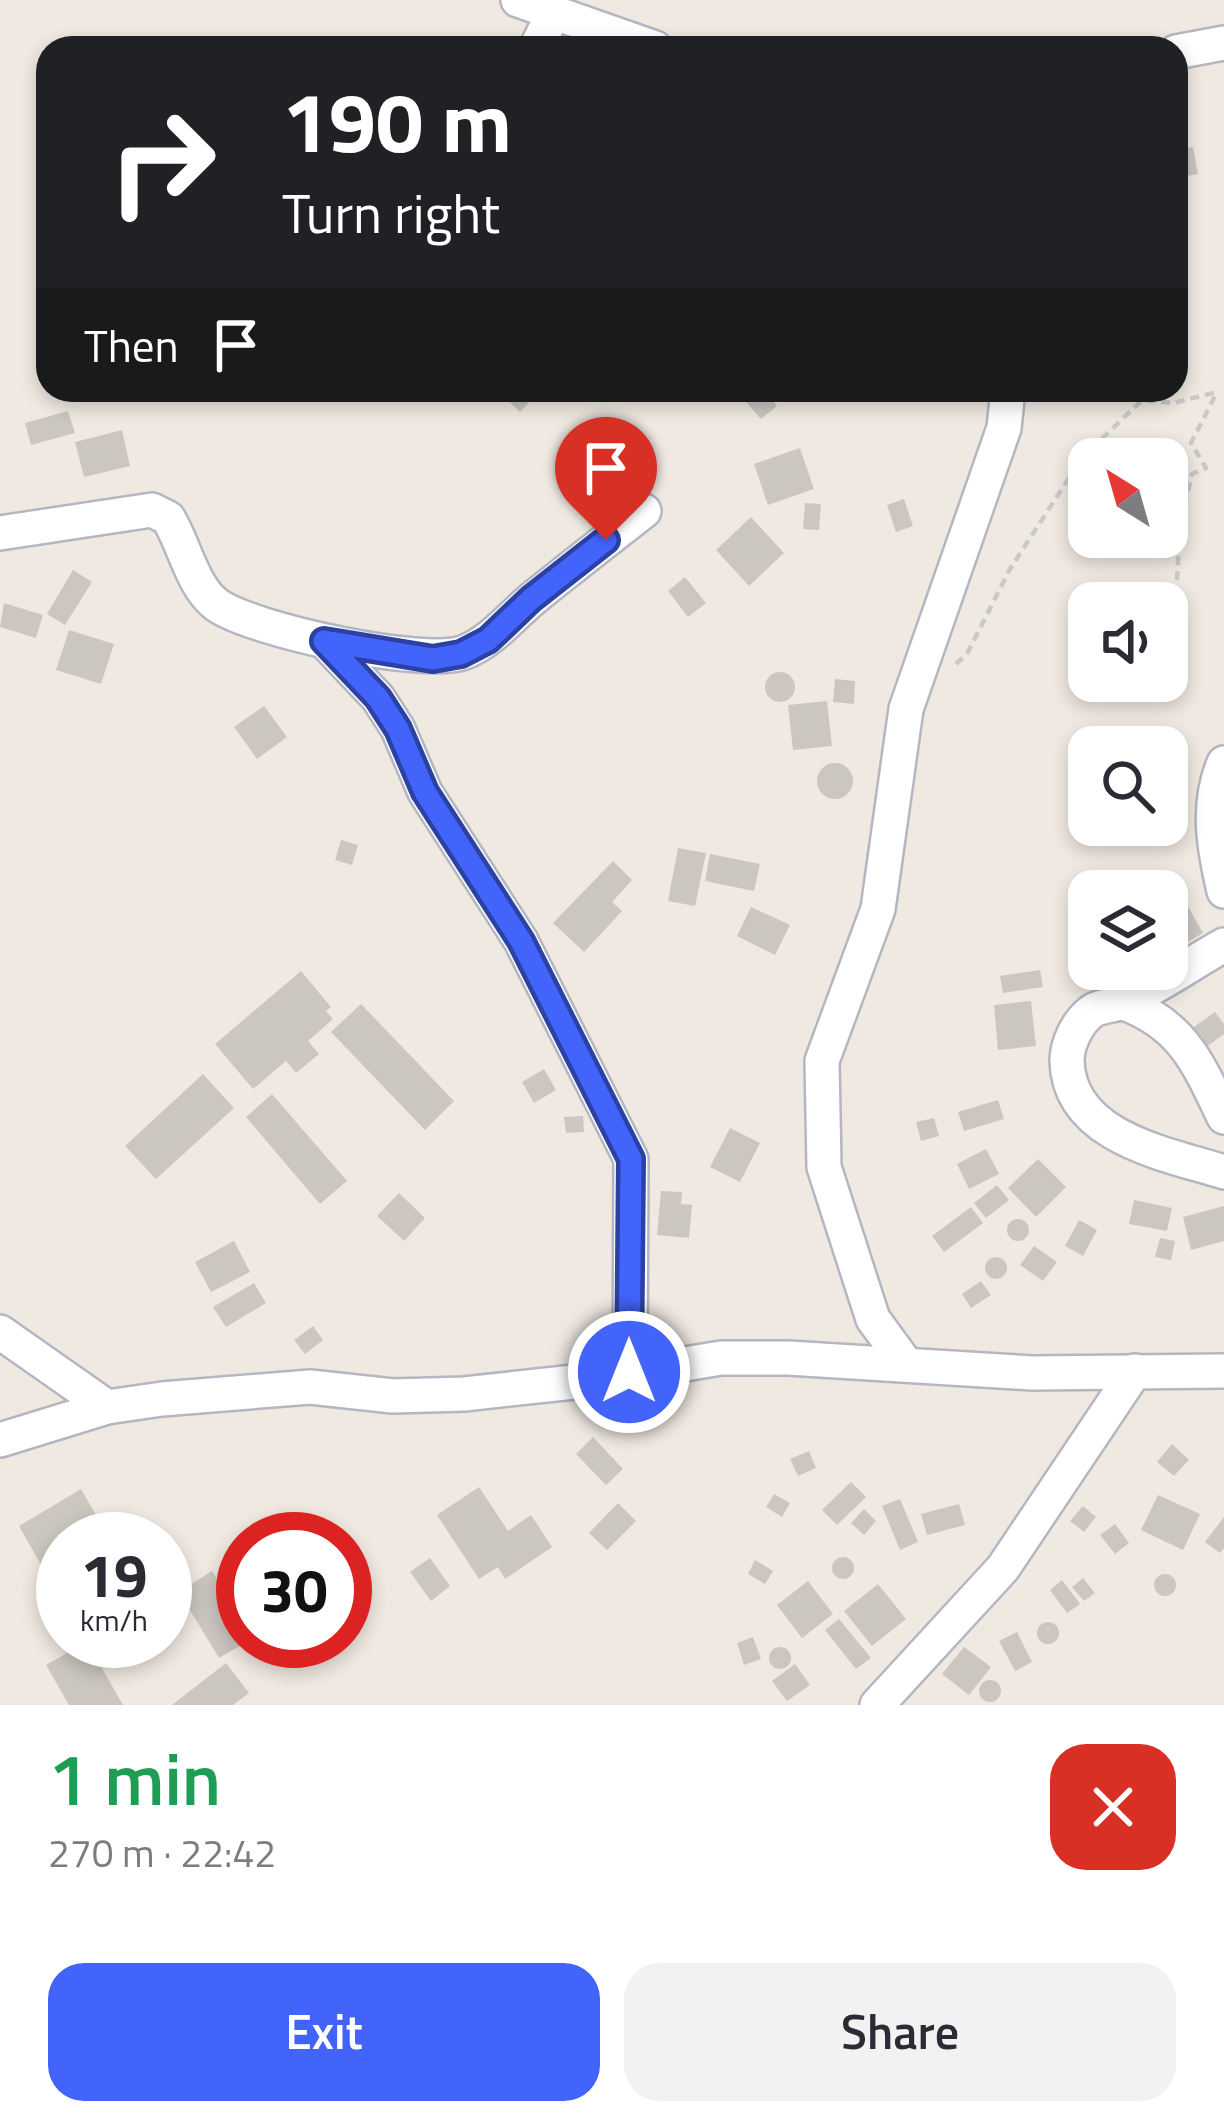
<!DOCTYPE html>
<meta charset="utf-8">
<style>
body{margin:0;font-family:"Titillium Web",sans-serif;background:#f2f2f3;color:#2b2b33;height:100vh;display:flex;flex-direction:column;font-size:45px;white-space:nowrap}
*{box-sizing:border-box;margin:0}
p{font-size:39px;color:#7c7c81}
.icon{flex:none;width:66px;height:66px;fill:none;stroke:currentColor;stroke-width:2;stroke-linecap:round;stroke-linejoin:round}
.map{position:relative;height:1705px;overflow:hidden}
.details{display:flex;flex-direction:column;background:#fff;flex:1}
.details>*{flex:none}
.hud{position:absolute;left:36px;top:36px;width:1152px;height:366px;border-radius:36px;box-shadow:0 6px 18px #0003;background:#202124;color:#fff;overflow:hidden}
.needle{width:78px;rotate:323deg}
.fabs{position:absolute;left:1068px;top:438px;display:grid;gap:24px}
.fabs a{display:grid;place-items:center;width:120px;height:120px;border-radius:24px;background:#fff;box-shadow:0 6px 18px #0003;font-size:60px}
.speed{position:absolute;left:36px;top:1512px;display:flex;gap:24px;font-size:60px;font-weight:700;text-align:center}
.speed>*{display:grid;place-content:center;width:156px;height:156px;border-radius:50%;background:#fff;box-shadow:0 6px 18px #0003;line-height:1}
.speed small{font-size:30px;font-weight:400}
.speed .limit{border:18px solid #d22;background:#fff;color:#111}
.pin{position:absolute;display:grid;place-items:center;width:102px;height:102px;color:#fff;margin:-123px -51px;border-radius:50% 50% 50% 0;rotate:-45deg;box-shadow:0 0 12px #0007}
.pin .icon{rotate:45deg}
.me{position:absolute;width:132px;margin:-66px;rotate:0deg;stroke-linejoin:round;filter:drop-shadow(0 0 9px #0008)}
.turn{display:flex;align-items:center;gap:42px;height:252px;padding:0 48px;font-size:54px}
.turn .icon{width:156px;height:156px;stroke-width:2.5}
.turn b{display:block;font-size:84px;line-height:102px}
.then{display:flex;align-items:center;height:114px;padding:0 48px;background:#0003;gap:24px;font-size:45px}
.round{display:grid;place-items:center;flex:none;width:126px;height:126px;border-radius:36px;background:#f2f2f3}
.summary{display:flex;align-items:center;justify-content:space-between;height:204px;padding:0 48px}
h1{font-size:72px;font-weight:600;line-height:90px;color:#1e9e55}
.action{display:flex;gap:24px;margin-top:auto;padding:24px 48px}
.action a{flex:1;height:138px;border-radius:36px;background:#4264fb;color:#fff;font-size:48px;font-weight:600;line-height:138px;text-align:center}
.action a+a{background:#f2f2f3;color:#2b2b33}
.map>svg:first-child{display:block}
.building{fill:#cbc7bf}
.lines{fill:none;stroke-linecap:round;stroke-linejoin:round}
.minor-casing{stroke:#b4b7c1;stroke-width:38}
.path{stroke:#c9c9c9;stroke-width:4.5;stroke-dasharray:9 6;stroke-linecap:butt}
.minor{stroke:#fff;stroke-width:33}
.route-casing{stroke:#2b41a3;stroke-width:30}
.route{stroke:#4264fb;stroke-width:21}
</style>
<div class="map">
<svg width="1224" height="1705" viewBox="0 0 1224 1705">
<rect width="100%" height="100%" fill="#efe9e1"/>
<!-- building -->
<g class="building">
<path d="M1193 147 1198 174 1181 177 1176 150Z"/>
<path d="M503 390H541L520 412 500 393Z"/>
<path d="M751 390H764L777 406 761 419 742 397Z"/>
<path d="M68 411 75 433 31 445 25 423Z"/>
<path d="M122 430 130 466 84 477 75 442Z"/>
<path d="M800 448 814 489 768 505 754 464Z"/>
<path d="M904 499 913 526 896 532 887 505Z"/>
<path d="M805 503 821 504 819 530 803 529Z"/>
<path d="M751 517 784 553 749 586 716 550Z"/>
<path d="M73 570 92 582 65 625 47 614Z"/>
<path d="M685 577 706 603 688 617 668 591Z"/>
<path d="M4 603 43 615 36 638 0 627Z"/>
<path d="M69 630 114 644 101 684 56 670Z"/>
<circle cx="780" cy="687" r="15"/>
<path d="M835 679 855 681 854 704 833 702Z"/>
<path d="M827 701 832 746 793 750 788 705Z"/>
<path d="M264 706 287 737 257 759 234 727Z"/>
<circle cx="835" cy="781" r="18"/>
<path d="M341 840 358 845 352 865 335 860Z"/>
<path d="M678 848 706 853 695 906 668 901Z"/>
<path d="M710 854 760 864 754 891 705 881Z"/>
<path d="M613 861 632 880 612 902 622 911 584 952 553 923Z"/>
<path d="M1178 889 1203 933 1167 954V895Z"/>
<path d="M751 907 790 925 775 955 737 936Z"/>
<path d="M1040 970 1043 987 1003 993 1000 976Z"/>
<path d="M301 971 331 1007 326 1011 333 1019 308 1041 319 1054 296 1073 286 1061 253 1089 215 1044Z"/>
<path d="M1031 1001 1036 1046 998 1050 994 1005Z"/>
<path d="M361 1004 454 1101 425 1130 331 1032Z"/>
<path d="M1215 1012 1224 1024V1034L1205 1048 1191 1029Z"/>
<path d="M544 1069 556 1090 534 1103 522 1082Z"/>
<path d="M203 1074 234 1108 156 1179 125 1146Z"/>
<path d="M272 1094 347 1181 320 1204 246 1117Z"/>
<path d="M998 1100 1004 1119 964 1131 958 1112Z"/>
<path d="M583 1116 584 1132 566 1133 564 1117Z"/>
<path d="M934 1118 939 1136 921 1141 916 1122Z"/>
<path d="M730 1128 760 1143 740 1182 710 1167Z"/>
<path d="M986 1149 999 1174 969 1189 957 1164Z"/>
<path d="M1038 1159 1066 1187 1036 1217 1008 1188Z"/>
<path d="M997 1185 1009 1200 986 1218 974 1203Z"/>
<path d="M661 1191 682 1192 681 1204 692 1205 689 1238 657 1235Z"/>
<path d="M399 1193 425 1218 404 1241 377 1216Z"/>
<path d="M1134 1200 1172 1208 1167 1231 1129 1224Z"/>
<path d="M1224 1206V1241L1191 1250 1183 1217Z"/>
<path d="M971 1207 983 1223 944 1252 932 1236Z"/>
<circle cx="1018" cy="1230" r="11"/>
<path d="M1079 1220 1097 1230 1083 1256 1065 1246Z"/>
<path d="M1160 1238 1175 1241 1171 1260 1155 1257Z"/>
<path d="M234 1241 250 1272 211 1292 195 1262Z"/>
<path d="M1034 1246 1057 1262 1043 1281 1020 1265Z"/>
<circle cx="996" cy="1268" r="11"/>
<path d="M981 1281 991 1295 971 1308 962 1294Z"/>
<path d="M254 1283 266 1303 226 1327 213 1307Z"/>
<path d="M313 1326 323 1340 305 1354 294 1340Z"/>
<path d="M593 1437 623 1469 606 1485 576 1454Z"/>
<path d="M1172 1444 1189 1460 1174 1476 1157 1462Z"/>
<path d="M809 1451 816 1468 798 1476 790 1459Z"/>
<path d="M851 1482 866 1497 837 1525 822 1510Z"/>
<path d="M479 1487 508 1531 531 1515 552 1547 505 1579 498 1567 479 1579 437 1515Z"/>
<path d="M81 1489 104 1529 86 1539H63V1552L41 1565 19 1526Z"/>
<path d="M774 1494 790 1503 782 1517 766 1507Z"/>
<path d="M1158 1495 1200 1514 1183 1550 1141 1530Z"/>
<path d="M900 1499 918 1542 900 1550 882 1506Z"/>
<path d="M618 1503 636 1521 607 1550 589 1533Z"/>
<path d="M959 1504 965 1525 927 1535 921 1514Z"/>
<path d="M1083 1506 1096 1517 1084 1532 1070 1521Z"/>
<path d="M864 1509 876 1521 864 1535 851 1523Z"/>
<path d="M1224 1517V1548L1220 1553 1205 1542Z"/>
<path d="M1115 1524 1129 1543 1115 1554 1100 1535Z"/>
<circle cx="843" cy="1568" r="11"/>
<path d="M430 1558 450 1586 431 1601 410 1572Z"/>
<path d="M755 1560 773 1571 765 1584 748 1574Z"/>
<path d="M212 1571 243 1622V1644L219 1658 179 1592Z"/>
<circle cx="1165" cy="1585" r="11"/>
<path d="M1083 1578 1095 1593 1084 1601 1072 1587Z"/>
<path d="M1062 1580 1080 1604 1067 1613 1050 1590Z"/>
<path d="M808 1581 833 1614 802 1638 777 1605Z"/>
<path d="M878 1584 906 1619 872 1646 844 1611Z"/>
<path d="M839 1619 871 1658 856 1669 825 1630Z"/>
<circle cx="1048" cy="1633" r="11"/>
<path d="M1017 1632 1032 1662 1015 1671 999 1641Z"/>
<path d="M753 1637 761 1659 744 1665 737 1643Z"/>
<path d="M87 1642 123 1705H69L46 1665Z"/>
<path d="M964 1647 991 1667 969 1695 942 1674Z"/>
<circle cx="780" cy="1658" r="11"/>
<path d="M226 1663 249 1693 233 1705H172Z"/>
<path d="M795 1664 810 1685 787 1701 772 1681Z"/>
<circle cx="990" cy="1691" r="11"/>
</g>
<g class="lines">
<defs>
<g id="minor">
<path d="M518 0 655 48"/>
<path d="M536 48 554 12"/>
<path d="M1176 52 1224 43"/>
<path d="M0 533 152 510 168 518C184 543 192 587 217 605 252 630 426 668 465 652 494 640 512 615 536 596 572 567 608 539 644 511"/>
<path d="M324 641 378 698 398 729 425 792 521 941 631 1159 630 1372"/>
<path d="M1224 763C1206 805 1214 848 1224 891"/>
<path d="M1224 945C1192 963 1160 986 1126 1001 1115 1006 1100 1005 1091 1012 1077 1023 1067 1044 1067 1061 1069 1138 1167 1154 1224 1172"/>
<path d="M1124 1003C1183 1025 1198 1063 1224 1117"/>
<path d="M0 1332 107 1407"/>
<path d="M906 1364 873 1319 824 1167 822 1061 878 909 906 709 1004 428 1008 390"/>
<path d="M0 1440 107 1407 162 1399 310 1387 393 1396 464 1394 583 1381 721 1358H788L1032 1373 1224 1371"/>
<path d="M877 1705 1003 1568 1135 1371"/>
</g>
</defs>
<!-- minor casing -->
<use href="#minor" class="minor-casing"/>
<!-- path -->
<g class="path">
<path d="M1177 580 1180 525 1192 474 1206 468 1191 443 1217 392"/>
<path d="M956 664 967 654 1010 569 1082 458 1142 400 1173 403 1217 392"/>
</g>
<!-- minor -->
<use href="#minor" class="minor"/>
</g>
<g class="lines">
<defs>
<path id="route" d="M606 540 531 599 488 640 461 654 433 659 324 641 378 698 398 729 425 792 521 941 631 1159 629 1372"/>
</defs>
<!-- route casing -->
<use href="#route" class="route-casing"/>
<!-- route -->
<use href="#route" class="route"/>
</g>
</svg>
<div class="fabs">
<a><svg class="needle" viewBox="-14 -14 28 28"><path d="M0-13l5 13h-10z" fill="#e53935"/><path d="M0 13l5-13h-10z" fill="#7c7c81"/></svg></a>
<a><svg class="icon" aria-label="sound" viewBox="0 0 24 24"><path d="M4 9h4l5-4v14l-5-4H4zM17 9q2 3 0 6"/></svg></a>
<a><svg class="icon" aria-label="search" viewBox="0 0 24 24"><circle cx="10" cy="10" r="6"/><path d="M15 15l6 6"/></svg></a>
<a><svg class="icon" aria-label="layers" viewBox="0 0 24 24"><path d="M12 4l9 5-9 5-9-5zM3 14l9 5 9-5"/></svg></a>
</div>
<div class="speed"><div>19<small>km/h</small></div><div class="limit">30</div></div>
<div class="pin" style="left:606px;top:540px;background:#d93025"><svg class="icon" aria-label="arrive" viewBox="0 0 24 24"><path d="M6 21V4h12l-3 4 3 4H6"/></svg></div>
<svg class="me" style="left:629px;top:1372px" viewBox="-20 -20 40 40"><circle r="17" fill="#4264fb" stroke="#fff" stroke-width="3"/><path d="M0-11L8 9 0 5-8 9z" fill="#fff"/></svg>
<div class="hud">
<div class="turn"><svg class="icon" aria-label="right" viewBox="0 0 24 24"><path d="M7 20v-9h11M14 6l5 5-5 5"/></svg><div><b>190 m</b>Turn right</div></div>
<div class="then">Then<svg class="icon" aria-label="arrive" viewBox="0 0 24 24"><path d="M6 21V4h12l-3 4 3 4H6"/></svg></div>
</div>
</div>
<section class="details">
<div class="summary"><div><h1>1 min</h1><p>270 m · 22:42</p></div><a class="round" style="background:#d93025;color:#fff"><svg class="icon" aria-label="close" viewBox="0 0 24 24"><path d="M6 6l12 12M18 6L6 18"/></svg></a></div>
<div class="action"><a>Exit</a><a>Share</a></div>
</section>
